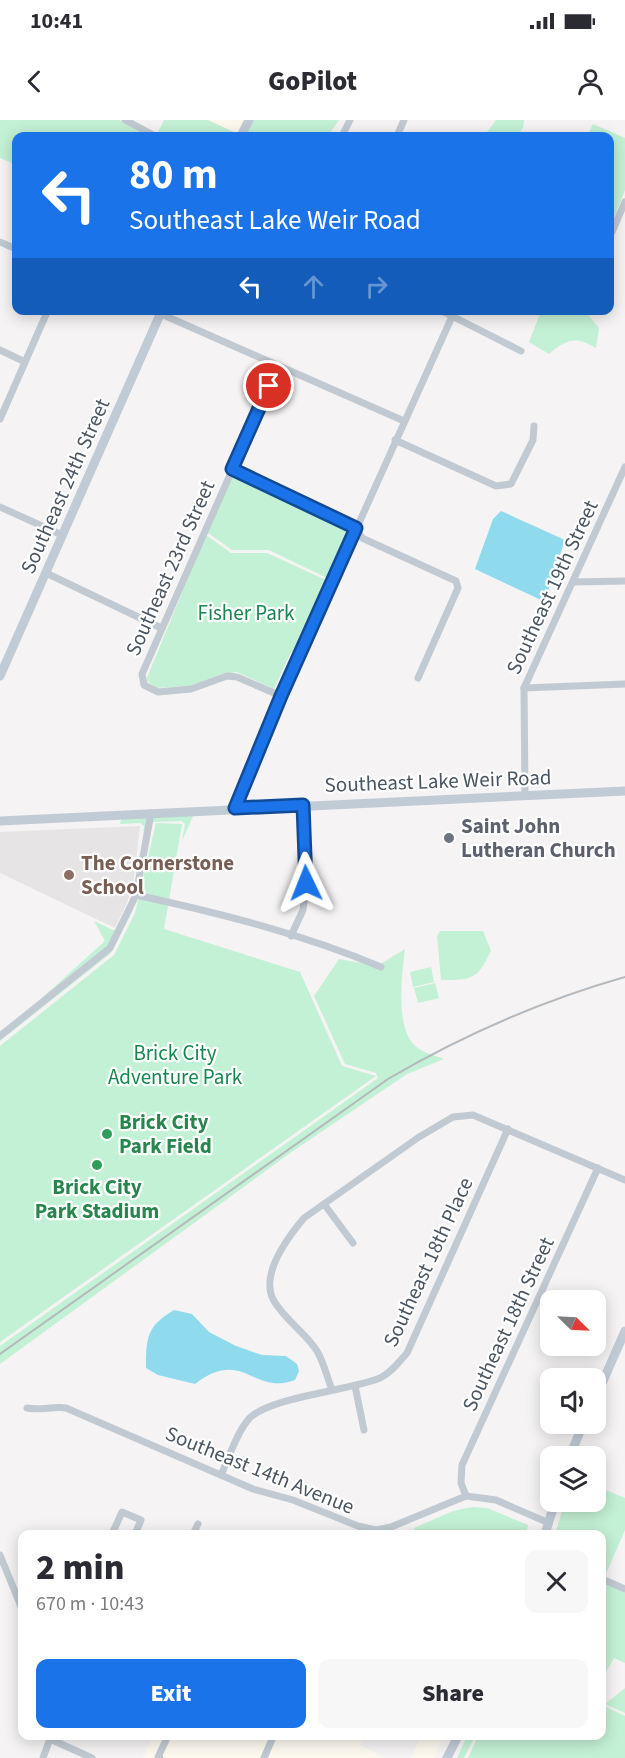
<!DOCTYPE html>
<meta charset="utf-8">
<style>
body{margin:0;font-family:"Source Sans 3",sans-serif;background:#f7f7f7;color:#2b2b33;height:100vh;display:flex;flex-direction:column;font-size:22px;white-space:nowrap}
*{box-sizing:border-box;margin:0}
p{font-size:20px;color:#7c7c81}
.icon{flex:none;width:33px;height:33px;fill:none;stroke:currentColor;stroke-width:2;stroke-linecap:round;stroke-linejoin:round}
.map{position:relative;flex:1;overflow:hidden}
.drawer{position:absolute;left:18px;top:1410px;width:588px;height:210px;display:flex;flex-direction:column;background:#fff;border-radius:12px;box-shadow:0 3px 15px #0003}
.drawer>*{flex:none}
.top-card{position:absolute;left:12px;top:12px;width:602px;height:183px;border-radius:12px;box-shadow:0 3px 15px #0003;background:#1a73e8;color:#fff;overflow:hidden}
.needle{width:39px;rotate:114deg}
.fabs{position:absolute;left:540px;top:1170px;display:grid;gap:12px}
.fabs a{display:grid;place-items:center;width:66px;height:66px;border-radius:12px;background:#fff;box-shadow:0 3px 15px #0003;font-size:30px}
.pin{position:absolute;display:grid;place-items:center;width:51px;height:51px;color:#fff;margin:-26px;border:3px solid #fff;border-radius:50%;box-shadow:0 2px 6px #0007}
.me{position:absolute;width:66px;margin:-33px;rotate:358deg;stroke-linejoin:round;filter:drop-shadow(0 0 4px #0008)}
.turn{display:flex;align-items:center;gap:21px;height:126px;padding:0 18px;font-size:27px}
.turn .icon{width:78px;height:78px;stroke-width:2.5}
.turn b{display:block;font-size:42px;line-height:51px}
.lanes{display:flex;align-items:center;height:57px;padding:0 18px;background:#0003;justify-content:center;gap:30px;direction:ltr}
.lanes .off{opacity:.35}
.round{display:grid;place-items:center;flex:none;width:63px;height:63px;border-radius:12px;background:#f7f7f7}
.head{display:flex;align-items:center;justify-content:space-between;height:102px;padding:0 18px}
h1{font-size:36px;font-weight:800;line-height:45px}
.primary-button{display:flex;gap:12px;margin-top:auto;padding:12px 18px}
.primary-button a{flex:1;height:69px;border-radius:12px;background:#1a73e8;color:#fff;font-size:24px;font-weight:800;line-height:69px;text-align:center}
.primary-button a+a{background:#f7f7f7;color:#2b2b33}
.status{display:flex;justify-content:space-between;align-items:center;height:42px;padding:0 30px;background:#fff;direction:ltr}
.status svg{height:16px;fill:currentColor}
header{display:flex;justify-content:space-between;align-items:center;height:78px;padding:0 18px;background:#fff;font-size:27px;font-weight:800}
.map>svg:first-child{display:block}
.commercial{fill:#fdf9ef}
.education{fill:#e6e4e5}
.green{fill:#c3f1d5}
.water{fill:#90daee}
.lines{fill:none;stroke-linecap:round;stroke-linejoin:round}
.street{stroke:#c1cad2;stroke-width:7}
.secondary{stroke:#c1cbd6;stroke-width:9}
.rail{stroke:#b5b8bd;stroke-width:2}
.route-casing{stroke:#114b97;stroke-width:15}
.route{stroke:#1a73e8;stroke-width:10}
.worship-dot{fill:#6b7280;stroke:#fff;stroke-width:2}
.education-dot{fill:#8d6e63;stroke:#fff;stroke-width:2}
.leisure-dot{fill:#2e9e5b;stroke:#fff;stroke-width:2}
.labels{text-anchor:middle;stroke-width:4.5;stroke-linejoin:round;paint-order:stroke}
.street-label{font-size:21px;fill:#4a5661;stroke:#fff}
.park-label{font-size:21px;fill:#17864f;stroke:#fff}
.worship-label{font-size:21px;font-weight:bold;fill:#5b616d;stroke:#fff;text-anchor:start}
.education-label{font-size:21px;font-weight:bold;fill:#785e54;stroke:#fff;text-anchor:start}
.leisure-label{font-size:21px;font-weight:bold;fill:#27864d;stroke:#fff;text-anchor:start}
</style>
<div class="status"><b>10:41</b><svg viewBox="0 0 49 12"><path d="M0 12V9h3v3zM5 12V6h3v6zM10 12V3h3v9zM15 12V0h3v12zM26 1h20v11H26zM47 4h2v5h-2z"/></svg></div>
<header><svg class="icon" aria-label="back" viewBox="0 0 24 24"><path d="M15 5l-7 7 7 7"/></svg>GoPilot<svg class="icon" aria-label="person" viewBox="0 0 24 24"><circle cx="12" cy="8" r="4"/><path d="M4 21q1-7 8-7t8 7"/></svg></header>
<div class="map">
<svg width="625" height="1638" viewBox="0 0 625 1638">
<rect width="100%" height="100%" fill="#f5f3f3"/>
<!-- commercial -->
<g class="commercial">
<path d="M208 0H244L238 14Z"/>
<path d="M153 1616H364L360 1625 385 1638H143Z"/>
<path d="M421 1616H444L434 1638H411Z"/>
</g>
<!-- education -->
<path class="education" d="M140 706 134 758 127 783 115 808 0 753V712Z"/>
<!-- green -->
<g class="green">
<path d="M0 0H119L154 16H16V45L0 38Z"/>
<path d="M164 0H208L238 14 237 16H156Z"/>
<path d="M253 0H339L328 16H246Z"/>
<path d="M496 0H524L523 8 518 16H484Z"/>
<path d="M593 4 625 18V70L609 110V16H587Z"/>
<path d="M541 191H585L599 208 596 228C575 216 567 219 549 234L529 222Z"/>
<path d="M233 348 351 401 327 458 269 430H232L208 413 203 414Z"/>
<path d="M206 415 231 433H267L326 460 297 526 290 534 274 569 237 552 217 556 189 566 156 568 146 560Z"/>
<path d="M194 694 182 721 185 704 182 701 153 702 132 792 111 833 0 921V916L105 821 94 801 113 810 118 809C135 776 141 743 144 706L140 703 120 704 122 697Z"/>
<path d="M156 703 182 704 164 809 300 852 342 946 376 956 0 1222V926L114 835 135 793Z"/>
<path d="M440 811H483L491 831C477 860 472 860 441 860L437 816Z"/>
<path d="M405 829C402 854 394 912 418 928 425 933 436 936 444 939L407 954 293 1031 0 1244V1226L378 958 376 953 345 944 314 876 339 839 377 846Z"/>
<path d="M431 847 434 862 413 867 410 852Z"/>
<path d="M435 863 439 878 418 883 414 868Z"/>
<path d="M596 1366 625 1378V1410L605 1456 602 1455V1414H555L565 1382H596Z"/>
<path d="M472 1387 487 1388 528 1405 526 1414H414V1408L453 1391Z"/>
<path d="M602 1462 625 1473V1543L614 1538 602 1559Z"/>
<path d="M625 1568V1593L605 1584Z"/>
<path d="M602 1585 625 1596V1638H468L478 1616H602Z"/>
<path d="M467 1616H475L464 1638H457Z"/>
</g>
<!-- water -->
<g class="water">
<path d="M501 391 565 420 547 474 541 480 475 449 493 399Z"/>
<path d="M174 1190 192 1194 209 1212 236 1226 262 1235 286 1236 297 1244 299 1251 295 1260C253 1276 243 1227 195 1264L158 1255 146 1248C146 1217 147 1206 174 1190Z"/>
</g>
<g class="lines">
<!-- street -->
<g class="street">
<path d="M125 0 155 16"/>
<path d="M342 16 350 0"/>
<path d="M397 16 404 0"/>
<path d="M612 112 625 82"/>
<path d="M0 122 16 129"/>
<path d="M152 190 404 301"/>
<path d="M440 190 521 231"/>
<path d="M0 230 25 242"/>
<path d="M278 246 142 554 144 565 158 572 191 569 227 556 237 557 281 576"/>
<path d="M0 299 48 190"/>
<path d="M395 320 496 366 511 364 533 320 534 306"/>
<path d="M232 349 356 408 362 418 456 461 458 468 418 558"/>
<path d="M0 387 62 415"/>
<path d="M46 453 161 508"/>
<path d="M573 462 625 461"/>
<path d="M524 568 625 564"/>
<path d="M525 675 524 568 625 347"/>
<path d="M235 688 281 576 455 190"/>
<path d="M136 775C219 793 303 814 381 847"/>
<path d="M291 816 303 790 306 763 303 685"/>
<path d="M0 916 110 828 136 775 151 693"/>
<path d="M324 1084 353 1123"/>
<path d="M355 1266 364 1310"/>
<path d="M332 1270C327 1257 324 1243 317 1231 306 1213 285 1200 274 1181 259 1155 288 1117 304 1098L419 1017 453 997 473 995 625 1060"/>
<path d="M27 1288C41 1291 52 1286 66 1288L253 1369 293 1380 358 1406 376 1410 391 1407 466 1376 496 1380 549 1403"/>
<path d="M221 1355C229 1338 236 1314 248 1300 266 1277 349 1271 380 1258 391 1253 399 1242 407 1233L508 1009"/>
<path d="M466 1376 461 1363 462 1345 598 1048"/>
<path d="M112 1414 122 1392 141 1400 135 1414"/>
<path d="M193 1414 198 1404"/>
<path d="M0 1435 22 1489"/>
<path d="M602 1459 625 1469"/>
<path d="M50 1619 92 1638"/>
<path d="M43 1638 51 1616"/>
<path d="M160 1638 158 1637 168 1616"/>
<path d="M264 1638 273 1617"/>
</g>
<!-- secondary -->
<g class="secondary">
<path d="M241 16 249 0"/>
<path d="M0 556 162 190"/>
<path d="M0 701 625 671"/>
<path d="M596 1277 625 1211"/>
<path d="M570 1336 583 1304"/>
<path d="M545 1414 555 1382"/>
<path d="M447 1638 458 1616"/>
</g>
<!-- rail -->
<path class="rail" d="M0 1234 388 959C463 915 541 881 625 857"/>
</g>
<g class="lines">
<defs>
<path id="route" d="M269 266 232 349 356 408 281 576 235 688 303 685 306 763"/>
</defs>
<!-- route casing -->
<use href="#route" class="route-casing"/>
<!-- route -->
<use href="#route" class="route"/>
</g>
<!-- markers -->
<circle class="worship-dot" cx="449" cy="718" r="6"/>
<circle class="education-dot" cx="69" cy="755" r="6"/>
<g class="leisure-dot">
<circle cx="107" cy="1014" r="6"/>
<circle cx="97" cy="1045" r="6"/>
</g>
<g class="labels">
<!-- street labels -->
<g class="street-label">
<text transform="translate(65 366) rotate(-66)" y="7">Southeast 24th Street</text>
<text transform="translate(170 448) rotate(-66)" y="7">Southeast 23rd Street</text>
<text transform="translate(552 467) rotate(-65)" y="7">Southeast 19th Street</text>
<text transform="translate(438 661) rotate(-2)" y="7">Southeast Lake Weir Road</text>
<text transform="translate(428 1142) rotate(-65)" y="7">Southeast 18th Place</text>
<text transform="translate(508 1204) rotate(-65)" y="7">Southeast 18th Street</text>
<text transform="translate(260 1350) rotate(22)" y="7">Southeast 14th Avenue</text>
</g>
<!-- park labels -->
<g class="park-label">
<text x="246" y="500">Fisher Park</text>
<text x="175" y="940">Brick City<tspan x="175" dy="24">Adventure Park</tspan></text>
</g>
<!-- worship labels -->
<g class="worship-label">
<text x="461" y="713">Saint John<tspan x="461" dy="24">Lutheran Church</tspan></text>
</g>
<!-- education labels -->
<g class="education-label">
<text x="81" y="750">The Cornerstone<tspan x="81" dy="24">School</tspan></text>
</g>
<!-- leisure labels -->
<g class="leisure-label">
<text x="119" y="1009">Brick City<tspan x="119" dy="24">Park Field</tspan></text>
<text x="97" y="1074" text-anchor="middle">Brick City<tspan x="97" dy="24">Park Stadium</tspan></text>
</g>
</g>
</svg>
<div class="fabs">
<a><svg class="needle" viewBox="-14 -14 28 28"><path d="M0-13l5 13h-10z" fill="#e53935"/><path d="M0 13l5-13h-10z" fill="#7c7c81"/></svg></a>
<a><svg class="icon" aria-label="sound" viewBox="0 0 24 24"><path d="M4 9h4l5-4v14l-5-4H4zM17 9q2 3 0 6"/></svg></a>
<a><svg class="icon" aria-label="layers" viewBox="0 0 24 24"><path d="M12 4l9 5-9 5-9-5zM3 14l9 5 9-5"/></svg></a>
</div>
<div class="pin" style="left:269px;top:266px;background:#d93025"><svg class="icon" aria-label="arrive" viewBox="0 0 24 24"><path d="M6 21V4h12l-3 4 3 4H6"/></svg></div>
<svg class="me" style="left:306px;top:763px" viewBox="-20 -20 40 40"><path d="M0-17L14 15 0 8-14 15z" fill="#1a73e8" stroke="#fff" stroke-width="4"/></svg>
<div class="top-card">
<div class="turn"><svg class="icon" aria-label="left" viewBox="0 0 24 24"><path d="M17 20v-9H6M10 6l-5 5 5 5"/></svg><div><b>80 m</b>Southeast Lake Weir Road</div></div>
<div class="lanes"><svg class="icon" aria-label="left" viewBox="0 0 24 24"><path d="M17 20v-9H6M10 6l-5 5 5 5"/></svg><svg class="icon off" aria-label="ahead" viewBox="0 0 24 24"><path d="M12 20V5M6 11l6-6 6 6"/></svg><svg class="icon off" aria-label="right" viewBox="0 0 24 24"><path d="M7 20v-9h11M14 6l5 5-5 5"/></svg></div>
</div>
<section class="drawer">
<div class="head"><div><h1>2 min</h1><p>670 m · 10:43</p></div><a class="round"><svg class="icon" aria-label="close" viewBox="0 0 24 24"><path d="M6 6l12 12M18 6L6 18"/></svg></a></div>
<div class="primary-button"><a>Exit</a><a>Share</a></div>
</section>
</div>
